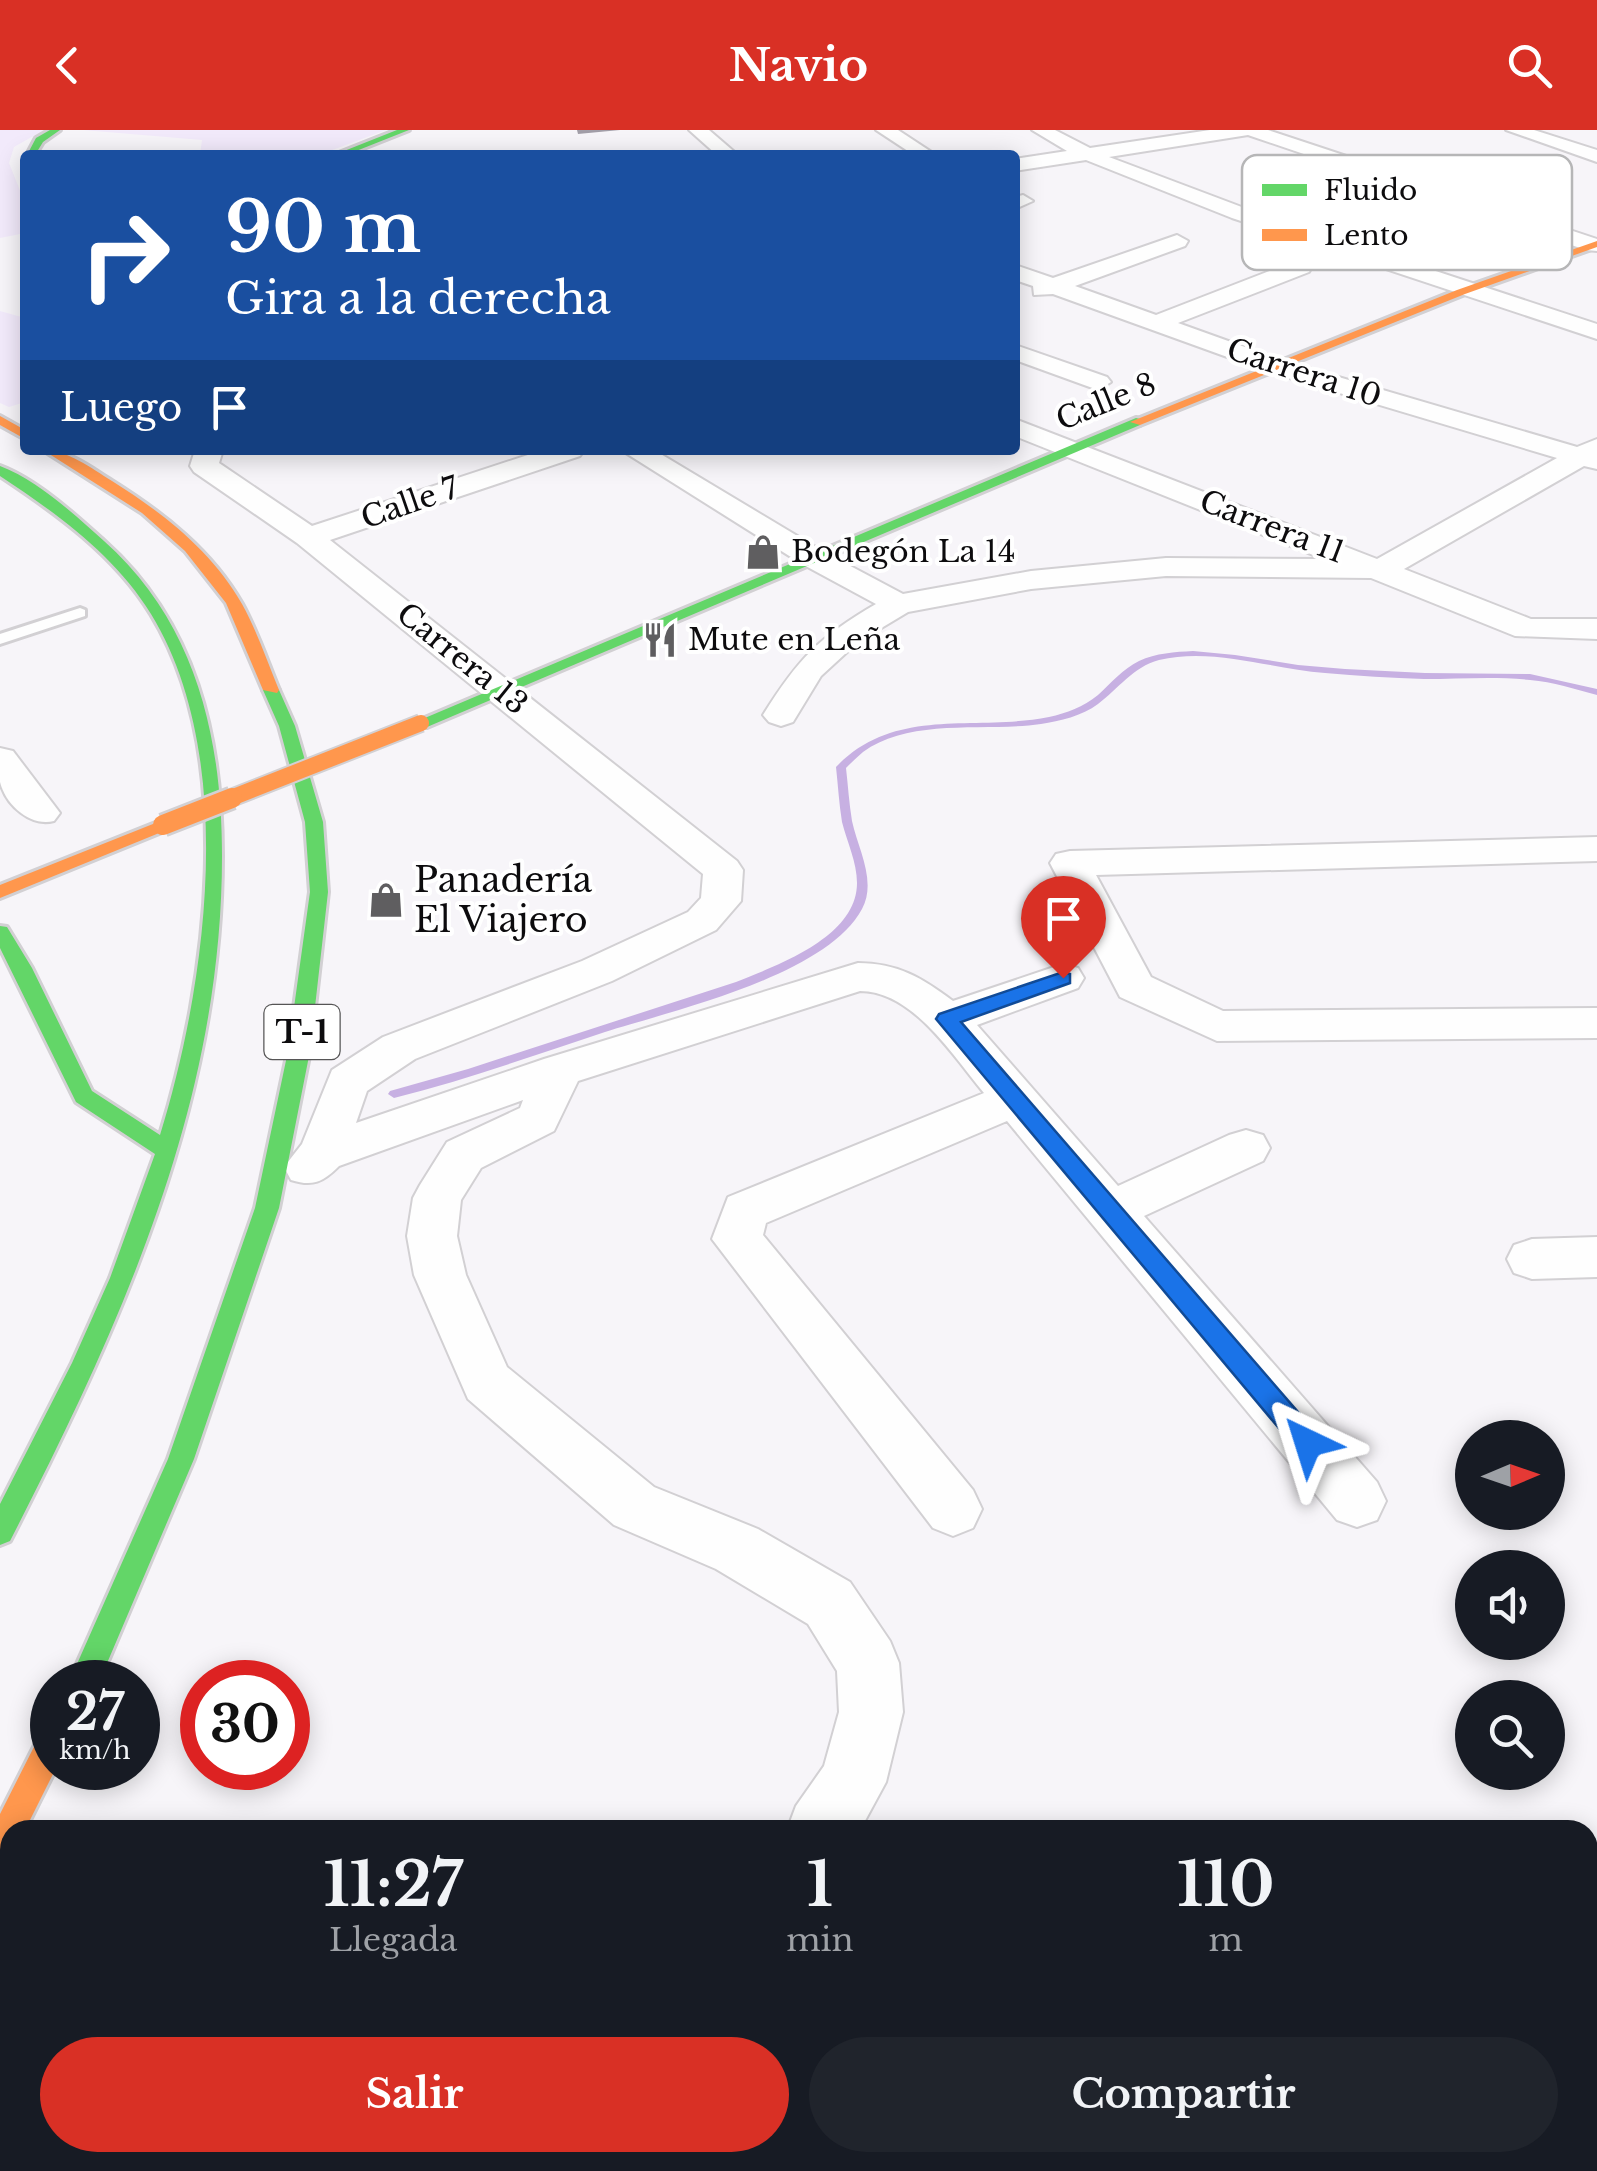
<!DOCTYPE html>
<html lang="es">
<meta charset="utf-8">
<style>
body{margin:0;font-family:"Libre Baskerville",serif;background:#20242c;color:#f1f3f6;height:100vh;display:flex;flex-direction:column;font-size:38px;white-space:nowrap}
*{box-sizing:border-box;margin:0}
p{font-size:32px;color:#9ea1a6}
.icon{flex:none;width:55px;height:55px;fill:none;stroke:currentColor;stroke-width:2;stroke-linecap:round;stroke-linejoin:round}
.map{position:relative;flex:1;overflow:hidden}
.drawer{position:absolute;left:0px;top:1690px;width:1598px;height:352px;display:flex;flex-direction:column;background:#171b24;border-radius:30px 30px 0 0;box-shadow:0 5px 25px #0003}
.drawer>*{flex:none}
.banner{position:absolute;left:20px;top:20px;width:1000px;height:305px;border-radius:10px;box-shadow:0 5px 25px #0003;background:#1a4fa0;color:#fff;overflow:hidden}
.needle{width:65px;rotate:88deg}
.controls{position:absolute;left:1455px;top:1290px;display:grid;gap:20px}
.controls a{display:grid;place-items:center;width:110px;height:110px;border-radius:50%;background:#171b24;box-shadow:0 5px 25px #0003;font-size:50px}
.speed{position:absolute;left:30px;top:1530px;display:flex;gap:20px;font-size:50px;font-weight:700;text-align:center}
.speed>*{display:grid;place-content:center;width:130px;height:130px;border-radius:50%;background:#171b24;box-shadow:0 5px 25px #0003;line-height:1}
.speed small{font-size:25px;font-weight:400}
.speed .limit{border:15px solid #d22;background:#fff;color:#111}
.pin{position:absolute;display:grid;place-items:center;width:85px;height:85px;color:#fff;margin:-102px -42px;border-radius:50% 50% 50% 0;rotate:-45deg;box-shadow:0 0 10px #0007}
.pin .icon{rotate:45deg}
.me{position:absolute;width:110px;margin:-55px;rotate:319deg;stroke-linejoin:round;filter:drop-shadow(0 0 8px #0008)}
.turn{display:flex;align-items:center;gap:35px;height:210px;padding:0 40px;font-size:45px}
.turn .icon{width:130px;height:130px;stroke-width:2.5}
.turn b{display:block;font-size:70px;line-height:85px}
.then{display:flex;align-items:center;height:95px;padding:0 40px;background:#0003;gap:20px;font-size:38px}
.eta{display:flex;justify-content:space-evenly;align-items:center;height:170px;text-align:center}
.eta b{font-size:60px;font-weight:700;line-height:70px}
.action{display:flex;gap:20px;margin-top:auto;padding:20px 40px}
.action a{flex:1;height:115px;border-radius:60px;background:#d93025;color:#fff;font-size:40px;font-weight:700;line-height:115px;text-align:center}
.action a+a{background:#20242c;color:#f1f3f6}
header{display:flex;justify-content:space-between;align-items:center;height:130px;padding:0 40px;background:#d93025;color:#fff;font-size:45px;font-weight:700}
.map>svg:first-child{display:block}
.green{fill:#f2eafb}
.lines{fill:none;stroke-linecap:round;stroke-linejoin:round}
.stream{fill:#c7b0e2;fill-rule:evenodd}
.lane-casing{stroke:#d2d0d3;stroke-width:6}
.street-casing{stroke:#d2d0d3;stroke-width:4}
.fast-casing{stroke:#d2d0d3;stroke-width:6}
.slow-casing{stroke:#d2d0d3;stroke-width:6}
.lane{fill:#fefefe;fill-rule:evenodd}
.street{fill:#fefefe;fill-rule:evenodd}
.fast{fill:#63d668;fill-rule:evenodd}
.slow{fill:#ff974d;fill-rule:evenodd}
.slow-bridge-far1-casing{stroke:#d2d0d3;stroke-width:20;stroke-linecap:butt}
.slow-bridge-casing{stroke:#d2d0d3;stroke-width:25;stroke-linecap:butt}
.slow-bridge-far1{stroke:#ff974d;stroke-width:16}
.slow-bridge{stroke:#ff974d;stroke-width:20}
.shaded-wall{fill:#a29ea8}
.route{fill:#1a73e8;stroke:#114b97;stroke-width:2.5}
.labels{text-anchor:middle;stroke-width:8;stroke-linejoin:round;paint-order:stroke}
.far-street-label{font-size:30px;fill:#0d0c0e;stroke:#fff}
.far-poi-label{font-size:30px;fill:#0d0c0e;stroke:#fff;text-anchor:start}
.shield{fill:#fff;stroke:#565556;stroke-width:2.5}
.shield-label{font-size:32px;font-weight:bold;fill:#0d0c0e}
.poi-label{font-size:35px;fill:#0d0c0e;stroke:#fff;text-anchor:start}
.key{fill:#fff;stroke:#b6b6b7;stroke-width:2.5}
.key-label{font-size:28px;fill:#0d0c0e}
</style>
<header><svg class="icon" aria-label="back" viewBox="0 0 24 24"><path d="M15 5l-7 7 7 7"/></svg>Navio<svg class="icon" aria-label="search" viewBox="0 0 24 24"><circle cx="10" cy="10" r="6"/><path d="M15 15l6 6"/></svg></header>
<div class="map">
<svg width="1597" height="2041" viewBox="0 0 1597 2041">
<rect width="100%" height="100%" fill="#f7f5f9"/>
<!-- green -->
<g class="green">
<path d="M0 0H44L14 17 9 33 25 73V103L0 108Z"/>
<path d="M83 0H386L319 25H200L202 10Z"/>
<path d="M0 181 25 188V272L9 277 0 273Z"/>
</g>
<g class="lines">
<!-- stream -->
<path class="stream" d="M1193 521 1235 525 1298 535 1345 539 1425 543 1530 544 1597 559V565C1575 559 1553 552 1530 550 1495 546 1459 549 1424 549 1391 548 1358 546 1325 543 1271 539 1213 517 1159 530 1133 537 1118 559 1098 574 1082 586 1060 591 1041 594 986 602 910 587 863 622 857 627 851 633 846 638 848 655 849 673 852 691 858 719 877 751 862 779 826 846 674 880 605 902 535 925 466 950 394 968L388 964 390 961 468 939 736 852C778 835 857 807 857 753 857 732 847 712 842 692 839 674 838 655 836 637 895 575 975 602 1049 587 1067 583 1083 577 1098 565 1111 553 1123 539 1139 531 1156 523 1175 522 1193 521Z"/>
<defs>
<path id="lane" d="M80 478 85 480V486L0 514V504Z"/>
<g id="street">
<path d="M689 0H709L738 25H717Z"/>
<path d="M876 0H898L936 25H914Z"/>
<path d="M1032 0H1055L1090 18 1210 0H1268L1597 109V121L1586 120 1248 5 1109 27 1247 79 1597 194V209L1232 88 1086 30 1015 41V29L1067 21Z"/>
<path d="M1506 0H1534L1597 20V32Z"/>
<path d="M1023 65 1033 71 1015 79V67Z"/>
<path d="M1177 105 1188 111 1185 116 1075 156 1156 185 1293 132H1309L1312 137 1309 142 1178 193 1284 231 1577 317 1597 309V339L1584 336 1404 439 1531 489H1597V509L1515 506 1371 448 1166 446 1031 459 908 482 858 512 821 546 793 592 781 596 769 592 763 585C798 529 819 507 876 474L802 434 621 320H654L824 422 903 464 1031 441 1166 428 1323 429 1015 306V289L1377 429 1557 328 1266 241 1053 164 1034 165 1033 156 1015 150V135L1053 148Z"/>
<path d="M1015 215 1107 247 1111 252 1098 260 1015 230Z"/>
<path d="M195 320H223L219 333 312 396 543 320H584L580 326 330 410 737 731 743 740 741 771 716 800 612 851 415 929 367 961 356 993 544 929 858 833C898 833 922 848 953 871L1063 834 1078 838 1084 848 1078 858 977 895 1118 1056 1229 1005 1246 1000 1263 1005 1270 1018 1263 1031 1144 1086 1377 1352 1386 1371 1377 1390 1357 1397 1337 1390 1007 991 766 1093 763 1105 973 1360 982 1379 973 1398 953 1406 933 1398 712 1109 728 1067 984 963C953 926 913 861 860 861L578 951 554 1001 481 1038 461 1070 457 1106 466 1145 507 1237 654 1357 758 1399 850 1452 890 1511 899 1533 903 1582 886 1652 860 1700H787L796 1676 824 1636 839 1582 837 1541 808 1494 716 1439 614 1395 468 1269 414 1145 407 1106 413 1068 420 1055 447 1012 520 978 523 970 339 1036C323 1052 313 1057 291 1050L284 1037 302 1014 332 940 383 907 582 831 688 782 701 768 703 744 297 413 194 342 190 336Z"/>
<path d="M0 618 13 621 54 675 60 683 54 691C31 697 6 676 0 652 0 642 0 628 0 618Z"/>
<path d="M1597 707V731L1096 745 1151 847 1223 881 1597 878V908L1217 911 1120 867 1050 733 1056 724 1070 721Z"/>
<path d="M1597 1107V1147L1532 1149 1514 1143 1507 1129 1514 1115 1532 1109Z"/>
<path d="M471 2032H552L549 2041H468Z"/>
</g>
<g id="fast">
<path d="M50 0H60L43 12 35 25H27L36 8Z"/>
<path d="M397 0H409L346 25H334Z"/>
<path d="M1136 288 1140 289V295L427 597H415L413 593Z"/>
<path d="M0 336C37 350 74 384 104 411 196 493 222 607 222 726 222 974 121 1194 10 1411L0 1415V1374L72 1233 110 1148 155 1024 76 972 0 818V796L7 797 32 838 92 961 160 1005C207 853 238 626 151 484 115 425 56 383 0 346Z"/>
<path d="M271 555 279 560 295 596 323 692 328 762 310 921 279 1078 194 1329 99 1552H69L168 1329 255 1078 288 921 310 762 305 692 279 596 263 560Z"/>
</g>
<g id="slow">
<path d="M1597 111V117L1465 164 1140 295 1130 292 1457 160Z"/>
<path d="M0 286 25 300V309L0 295Z"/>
<path d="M43 320C68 320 91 338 112 351 163 383 212 421 242 474 257 501 267 531 279 560L277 563 263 560 226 473 185 421 142 383Z"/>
<path d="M163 690 172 695 169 699 0 768V755Z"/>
<path d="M52 1599V1638H56L25 1700H10V1729L0 1733V1684L41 1603Z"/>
</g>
</defs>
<!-- lane casing -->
<use href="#lane" class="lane-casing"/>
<!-- street casing -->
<use href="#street" class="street-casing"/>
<!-- fast casing -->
<use href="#fast" class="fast-casing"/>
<!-- slow casing -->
<use href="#slow" class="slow-casing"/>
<!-- lane -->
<use href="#lane" class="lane"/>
<!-- street -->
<use href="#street" class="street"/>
<!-- fast -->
<use href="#fast" class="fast"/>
<!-- slow -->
<use href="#slow" class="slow"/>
<defs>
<path id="slow-bridge-far1" d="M226 670 421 593"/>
<path id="slow-bridge" d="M163 695 232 668"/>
</defs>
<!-- slow-bridge-far1 casing -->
<use href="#slow-bridge-far1" class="slow-bridge-far1-casing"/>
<!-- slow-bridge casing -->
<use href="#slow-bridge" class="slow-bridge-casing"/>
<!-- slow-bridge-far1 -->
<use href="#slow-bridge-far1" class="slow-bridge-far1"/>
<!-- slow-bridge -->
<use href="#slow-bridge" class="slow-bridge"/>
</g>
<!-- shaded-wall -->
<path class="shaded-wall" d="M577 0H620L578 4Z"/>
<!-- route -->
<path class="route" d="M1063 842 1070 844V853L961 892 1317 1304 1321 1313 1317 1321 1308 1325 1298 1321 936 889 939 884Z"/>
<!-- icons -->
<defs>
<symbol id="shop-bare" viewBox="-9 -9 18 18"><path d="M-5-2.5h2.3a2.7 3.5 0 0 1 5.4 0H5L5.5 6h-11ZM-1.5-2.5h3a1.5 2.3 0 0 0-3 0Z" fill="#5f5e60" stroke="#fff" stroke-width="2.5" paint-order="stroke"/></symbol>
<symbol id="restaurant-bare" viewBox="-9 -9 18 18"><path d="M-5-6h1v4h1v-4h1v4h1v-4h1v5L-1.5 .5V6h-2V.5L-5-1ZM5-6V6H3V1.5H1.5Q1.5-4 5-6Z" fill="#5f5e60" stroke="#fff" stroke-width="2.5" paint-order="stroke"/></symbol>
</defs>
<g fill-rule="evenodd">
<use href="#shop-bare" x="738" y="397" width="50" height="50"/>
<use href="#restaurant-bare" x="635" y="485" width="50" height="50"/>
<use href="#shop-bare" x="361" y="745" width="50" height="50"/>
</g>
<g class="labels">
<!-- far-street labels -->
<g class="far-street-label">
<text transform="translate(1304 243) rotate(18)" y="10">Carrera 10</text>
<text transform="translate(1106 272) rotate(-22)" y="10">Calle 8</text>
<text transform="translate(410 373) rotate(-19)" y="10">Calle 7</text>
<text transform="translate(1272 397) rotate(21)" y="10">Carrera 11</text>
<text transform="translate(462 529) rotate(39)" y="10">Carrera 13</text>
</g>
<!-- far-poi labels -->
<g class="far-poi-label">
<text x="791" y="432">Bodegón La 14</text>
<text x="688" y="520">Mute en Leña</text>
</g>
<!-- shield labels -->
<rect class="shield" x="264.5" y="875" width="75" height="54" rx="8"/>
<g class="shield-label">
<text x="302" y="913">T-1</text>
</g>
<!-- poi labels -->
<g class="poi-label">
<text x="414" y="762">Panadería<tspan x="414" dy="40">El Viajero</tspan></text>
</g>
</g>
<!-- legend -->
<rect x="1242" y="25" width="330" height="115" rx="15" class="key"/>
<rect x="1262" y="54" width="45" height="12" fill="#63d668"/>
<rect x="1262" y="99" width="45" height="12" fill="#ff974d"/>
<g class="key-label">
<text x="1324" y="70">Fluido</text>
<text x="1324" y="115">Lento</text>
</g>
</svg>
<div class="controls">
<a><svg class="needle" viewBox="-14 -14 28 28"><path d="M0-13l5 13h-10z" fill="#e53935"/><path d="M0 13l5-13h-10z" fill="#9ea1a6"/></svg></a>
<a><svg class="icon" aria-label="sound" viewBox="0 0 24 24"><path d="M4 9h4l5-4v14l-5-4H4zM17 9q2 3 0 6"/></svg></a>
<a><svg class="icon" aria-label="search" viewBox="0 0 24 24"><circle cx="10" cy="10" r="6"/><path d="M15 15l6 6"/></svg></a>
</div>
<div class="speed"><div>27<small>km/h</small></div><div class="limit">30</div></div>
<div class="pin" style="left:1063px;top:848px;background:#d93025"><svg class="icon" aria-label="arrive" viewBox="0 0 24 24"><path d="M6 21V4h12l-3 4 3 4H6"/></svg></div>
<svg class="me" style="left:1308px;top:1313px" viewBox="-20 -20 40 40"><path d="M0-17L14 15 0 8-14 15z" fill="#1a73e8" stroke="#fff" stroke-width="4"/></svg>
<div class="banner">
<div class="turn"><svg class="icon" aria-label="right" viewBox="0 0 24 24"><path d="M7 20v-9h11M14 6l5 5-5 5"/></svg><div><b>90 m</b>Gira a la derecha</div></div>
<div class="then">Luego<svg class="icon" aria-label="arrive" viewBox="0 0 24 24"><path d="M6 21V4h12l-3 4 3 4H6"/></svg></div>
</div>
<section class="drawer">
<div class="eta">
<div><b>11:27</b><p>Llegada</p></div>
<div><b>1</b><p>min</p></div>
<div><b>110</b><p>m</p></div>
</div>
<div class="action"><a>Salir</a><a>Compartir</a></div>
</section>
</div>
